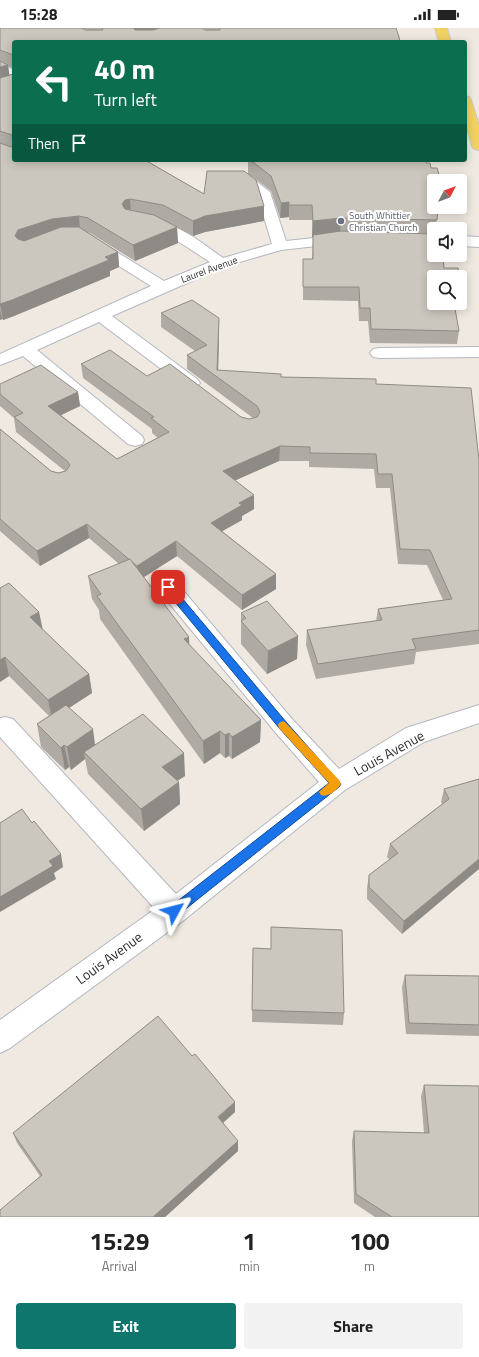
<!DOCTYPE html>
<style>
body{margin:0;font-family:"Titillium Web",sans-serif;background:#f2f2f2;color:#222;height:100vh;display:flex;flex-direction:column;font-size:15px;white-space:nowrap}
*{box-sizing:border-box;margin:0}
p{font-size:13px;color:#767676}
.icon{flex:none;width:22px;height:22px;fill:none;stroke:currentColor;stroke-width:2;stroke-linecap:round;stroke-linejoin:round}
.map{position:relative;height:1189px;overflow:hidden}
.sheet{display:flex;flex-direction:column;background:#fff;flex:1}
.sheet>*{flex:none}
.guide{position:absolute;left:12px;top:12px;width:455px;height:122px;border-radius:4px;box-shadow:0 2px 10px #0003;background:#0b6e4f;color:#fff;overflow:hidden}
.needle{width:26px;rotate:49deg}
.controls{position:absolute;left:427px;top:146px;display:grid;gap:8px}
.controls a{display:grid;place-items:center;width:40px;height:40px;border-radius:4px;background:#fff;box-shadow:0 2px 10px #0003;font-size:20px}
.pin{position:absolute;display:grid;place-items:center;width:34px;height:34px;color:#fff;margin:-17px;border-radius:8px;box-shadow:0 2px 6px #0006}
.me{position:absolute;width:44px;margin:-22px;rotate:52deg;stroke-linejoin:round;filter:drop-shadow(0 0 3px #0008)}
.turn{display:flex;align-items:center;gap:14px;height:84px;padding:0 16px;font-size:18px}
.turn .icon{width:52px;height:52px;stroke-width:2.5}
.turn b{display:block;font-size:28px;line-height:34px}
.then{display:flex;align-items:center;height:38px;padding:0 16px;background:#0003;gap:8px;font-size:15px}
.eta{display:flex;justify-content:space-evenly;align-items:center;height:68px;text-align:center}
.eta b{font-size:24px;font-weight:700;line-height:28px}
.button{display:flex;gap:8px;margin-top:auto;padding:8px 16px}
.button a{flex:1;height:46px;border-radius:4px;background:#0f766e;color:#fff;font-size:16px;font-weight:700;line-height:46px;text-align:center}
.button a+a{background:#f2f2f2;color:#222}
.status{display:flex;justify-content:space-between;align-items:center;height:28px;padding:0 20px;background:#fff;direction:ltr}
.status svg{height:11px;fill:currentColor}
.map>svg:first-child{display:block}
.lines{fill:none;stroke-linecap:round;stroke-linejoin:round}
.minor-casing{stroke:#b4b7c1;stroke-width:2}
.major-casing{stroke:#c9c9c9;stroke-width:2}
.minor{fill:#fff;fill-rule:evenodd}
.major{fill:#f2d163;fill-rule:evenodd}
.wall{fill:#afaba4;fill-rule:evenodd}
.shaded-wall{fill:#8e8b86}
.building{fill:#cbc7bf;stroke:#8e8b86}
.route{fill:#1a73e8;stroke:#114b97}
.slow{fill:#f59e0b}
.worship-dot{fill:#6b7280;stroke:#fff;stroke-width:1.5}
.labels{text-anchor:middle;stroke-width:4;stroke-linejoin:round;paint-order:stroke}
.far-worship-label{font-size:10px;fill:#5b616d;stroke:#fff;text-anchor:start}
.far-street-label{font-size:10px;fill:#2e2e2e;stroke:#fff}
.near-street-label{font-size:14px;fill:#2e2e2e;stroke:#fff}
</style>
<div class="status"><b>15:28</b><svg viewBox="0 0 49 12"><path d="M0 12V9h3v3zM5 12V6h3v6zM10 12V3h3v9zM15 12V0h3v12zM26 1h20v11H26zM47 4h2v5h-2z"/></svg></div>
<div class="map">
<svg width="479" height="1189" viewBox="0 0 479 1189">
<rect width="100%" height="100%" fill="#efe9e1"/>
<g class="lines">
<defs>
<g id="minor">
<path d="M0 35 14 42V51L0 44Z"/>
<path d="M247 149 252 150 270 164 286 213 343 207 348 208 350 211 348 214 343 215 281 222 226 238 112 288 197 351 200 355 197 359 191 360 185 359 99 294 37 322 142 408 144 412 142 416 135 418 128 416 23 328 0 337V326L151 258 87 218 84 215 87 212 92 210 97 212 164 253 210 234 173 210 146 199 144 196 146 193C168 187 205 217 223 230L272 216 257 166 240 153 242 150Z"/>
<path d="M460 208 479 209V219L460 218Z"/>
<path d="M479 319V329L379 330 373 329 370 325 373 321 379 320Z"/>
<path d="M168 551 176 554 292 691 339 741 406 700 479 677V695L424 714 345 762 184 892 10 1020 0 1025V992L155 881 0 709V690L5 689 13 691 176 866 319 754 276 705 160 564 157 559 160 554Z"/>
</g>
<g id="major">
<path d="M435 0H447L451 14H439Z"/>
<path d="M465 68 469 69 471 72 479 97V122L474 121 472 118 465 93Z"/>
</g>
</defs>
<!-- minor casing -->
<use href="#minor" class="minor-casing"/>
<!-- major casing -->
<use href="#major" class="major-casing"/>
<!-- minor -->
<use href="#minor" class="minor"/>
<!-- major -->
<use href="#major" class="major"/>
</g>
<!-- wall -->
<g class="wall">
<path d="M0 0H202L205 2H206L203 0H396L399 9 400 14H14V132H145L204 166 207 143H244L248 146V132H426V135H430L431 140H437L441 153H434V179H444V184H438L435 201H434V212L433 221H434V227H443L444 240H458L464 269 462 282H455L459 303 457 316 370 315 368 293H359L358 273 303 272V231H312L313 209H312V192H289V189L280 190 271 163 253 149 251 148 256 152 264 178V193L205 204 193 208 177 200 178 215 135 233 90 205 87 204 118 224 119 239 110 243V248L14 288 3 292 2 291 0 292ZM8 38 13 40V46L9 47ZM434 249H460V275H434Z"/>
<path d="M161 285 219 290V304L218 342 281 349 376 356 479 432V616L416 624 414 636 316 651 306 617 307 602 376 593 378 581 443 572 427 537 398 536 390 460H376L374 441 309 439V433H279L235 452 254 481 242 488V492L222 503 276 546V561L242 582 177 528 143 549 190 618 261 692 260 714 232 731 229 728 225 730 220 725 204 736 100 591 99 582 92 571 88 548 119 536 89 510 40 538 0 503V401L51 443 58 445 65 443 16 404 14 390 0 378V356L78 364 80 378 61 387 117 431 158 410 152 405V401L83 350 81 336 147 348 241 389 249 391 253 390 187 341V327L195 323 161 299Z"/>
<path d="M0 560 39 584 42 601 89 646 92 665 69 680 95 717 185 748 177 753 179 754 180 776 144 803 88 746 85 731 71 742 69 739 65 742 41 719 37 696 49 688 9 648 0 654Z"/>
<path d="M241 585 298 608 297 631 267 646 241 616Z"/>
<path d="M479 751 402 906 367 871V860L369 847 390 832 387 829 390 816 442 776 441 774 444 761Z"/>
<path d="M271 899 344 985 343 997 252 994 253 920 271 921Z"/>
<path d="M405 947 479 948V1008L406 1006 402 959Z"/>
<path d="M424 1057 479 1189H375L354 1175 352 1113 354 1103 424 1105 421 1068Z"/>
<path d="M235 1084 223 1095 238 1123 165 1189H0L40 1148 17 1115 13 1105Z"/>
</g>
<!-- shaded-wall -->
<g class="shaded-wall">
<path d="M134 0H169L138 11 134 1Z"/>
<path d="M8 37 10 51 0 54V39Z"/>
<path d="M130 171 131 187 126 188 122 176 125 172Z"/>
<path d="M289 174V189L280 190 281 175Z"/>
<path d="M264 178V193L205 204 193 208V193L205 188Z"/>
<path d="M79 188 80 203 17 223 15 208 18 202 52 191Z"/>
<path d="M341 190 340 206 312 209 313 193Z"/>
<path d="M177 199 178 215 135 233 133 217Z"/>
<path d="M118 224 119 239 110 243V248L14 288 3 292 0 276Z"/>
<path d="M0 282 2 291 0 292Z"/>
<path d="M219 290V304L218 350 217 342Z"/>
<path d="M78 364 80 378 51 392 48 378Z"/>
<path d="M280 418 279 433 223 458V443Z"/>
<path d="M254 467V481L242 488V492L212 509 211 495 239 475Z"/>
<path d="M87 496 89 510 40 538 37 523Z"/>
<path d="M176 513 177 528 138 553 137 538Z"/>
<path d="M276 546V561L242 582V567Z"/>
<path d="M39 584 43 603 30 589Z"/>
<path d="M298 608 297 631 267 646 268 623Z"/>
<path d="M189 609 190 632 184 611Z"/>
<path d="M5 629 9 648 0 654V632Z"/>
<path d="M89 646 92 665 52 691 48 672Z"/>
<path d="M261 692 260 714 232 731V709Z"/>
<path d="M93 701 96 724H84L85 731 71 742 67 719Z"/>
<path d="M220 703V725L204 736 203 713Z"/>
<path d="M229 705V728L225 730V707Z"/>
<path d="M64 717 69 739 65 742 61 720Z"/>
<path d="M184 725 185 748 164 761 162 739Z"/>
<path d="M179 754 180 776 144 803 141 781Z"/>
<path d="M61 826 63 839 54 845 56 851 0 884V869L49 833Z"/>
<path d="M479 831V841L402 906 404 893Z"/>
<path d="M235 1074V1084L218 1099V1089Z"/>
<path d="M238 1113V1123L165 1189H153Z"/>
</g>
<!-- building -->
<g class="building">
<path d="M0 0H81L86 2H103L102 0H134V1L135 2H153L160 0H202L205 2H220V0H396L399 9 400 14H14V116H13L12 107 0 103V50L13 46V27L0 22Z"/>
<path d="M0 33 8 37 0 39Z"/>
<path d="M0 115 11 119 14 118V132H145L204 166 207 143H244L256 152 264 178 205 188 193 193 163 177 130 171 125 172 122 176 125 181 154 187 177 199 133 217 88 190 79 188 52 191 18 202 15 208 18 211 24 213 61 199H79L118 224 105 229 109 232 12 272 0 276Z"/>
<path d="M248 132H426V135H430L431 140H437L441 153H434V179H438L437 192 341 190 313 193 312 177H289V174L281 175 271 148 253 134 248 133Z"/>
<path d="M341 203 434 206 433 221H434V227H443L444 240H458L464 269H460V249H434V275H454L459 303 371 301 370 280H360L359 259H303V231H313V207Z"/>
<path d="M192 272 219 290 217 342 281 346V349L376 351V356L471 360 479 432V602L412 611 416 621 318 636 307 602 382 592 378 581 452 571 430 522 400 521 392 446H378L376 426 310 425V419L280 418 223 443 254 467 239 475 242 477 211 495 276 546 242 567 176 513 137 538 87 496 37 523 0 491V401L51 443 58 445 66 443 70 437 67 433 14 389 23 385 0 366V356L41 337 78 364 48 378 117 431 169 404 151 390 154 389 81 336 110 322 147 348 170 336 241 389 249 391 257 389 260 384 257 378 187 327 207 317 161 285Z"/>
<path d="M130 531 189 609 184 611 261 692 232 709 229 705 225 707 220 703 203 713 97 568 101 566 88 548Z"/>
<path d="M9 555 39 584 30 589 89 646 48 672 5 629 0 632V560Z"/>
<path d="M267 573 298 608 268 623 241 593 246 590 241 585Z"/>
<path d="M66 677 93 701 67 719 64 717 61 720 37 696Z"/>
<path d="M143 686 184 725 162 739 179 754 141 781 84 724Z"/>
<path d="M479 751V831L404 893 369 859V847L398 825 390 816 449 771 444 761Z"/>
<path d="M22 781 32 795 34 793 61 826 49 833 53 838 0 869V795Z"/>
<path d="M271 899 342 902 344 985 252 982 253 920 271 921Z"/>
<path d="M405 947 479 948V997L409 995Z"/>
<path d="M158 988 192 1028 195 1026 235 1074 218 1089 238 1113 153 1189H0V1182L42 1147 13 1105Z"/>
<path d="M424 1057 479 1058V1189H392L356 1166 354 1103 429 1105Z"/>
</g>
<!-- route -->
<path class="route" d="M168 556 171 557 287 695 341 756 339 759 178 887 174 888 170 887 169 883 170 879 329 755 280 701 165 562 164 559Z"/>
<!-- slow -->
<path class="slow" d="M283 693 286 695 339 752 341 756C337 762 328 770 321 767L319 764 329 755 279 700 278 697 279 695Z"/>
<!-- markers -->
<circle class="worship-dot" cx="341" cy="193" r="4"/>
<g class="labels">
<!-- far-worship labels -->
<g class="far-worship-label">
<text x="349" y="191">South Whittier<tspan x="349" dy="12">Christian Church</tspan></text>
</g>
<!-- far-street labels -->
<g class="far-street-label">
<text transform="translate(209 241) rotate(-20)" y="4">Laurel Avenue</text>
</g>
<!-- near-street labels -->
<g class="near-street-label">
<text transform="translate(389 725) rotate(-29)" y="5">Louis Avenue</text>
<text transform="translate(109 930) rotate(-36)" y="5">Louis Avenue</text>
</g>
</g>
</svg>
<div class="controls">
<a><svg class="needle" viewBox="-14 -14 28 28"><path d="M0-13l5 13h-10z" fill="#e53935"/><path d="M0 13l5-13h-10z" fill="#767676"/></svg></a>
<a><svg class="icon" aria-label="sound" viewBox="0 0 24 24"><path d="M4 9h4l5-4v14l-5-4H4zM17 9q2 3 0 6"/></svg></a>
<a><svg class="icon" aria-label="search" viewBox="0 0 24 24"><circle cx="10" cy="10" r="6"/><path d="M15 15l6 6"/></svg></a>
</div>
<div class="pin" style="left:168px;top:559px;background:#d93025"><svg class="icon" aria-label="arrive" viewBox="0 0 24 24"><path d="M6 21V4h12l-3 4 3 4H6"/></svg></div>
<svg class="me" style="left:174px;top:883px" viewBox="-20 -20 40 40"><path d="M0-17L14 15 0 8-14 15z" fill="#1a73e8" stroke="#fff" stroke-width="4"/></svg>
<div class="guide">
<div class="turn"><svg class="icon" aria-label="left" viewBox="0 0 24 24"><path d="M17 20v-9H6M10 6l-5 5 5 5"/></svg><div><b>40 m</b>Turn left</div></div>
<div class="then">Then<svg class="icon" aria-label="arrive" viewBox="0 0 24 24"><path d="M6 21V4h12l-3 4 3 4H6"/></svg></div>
</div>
</div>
<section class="sheet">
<div class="eta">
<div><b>15:29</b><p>Arrival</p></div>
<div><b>1</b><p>min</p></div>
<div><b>100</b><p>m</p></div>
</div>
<div class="button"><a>Exit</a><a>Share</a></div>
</section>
